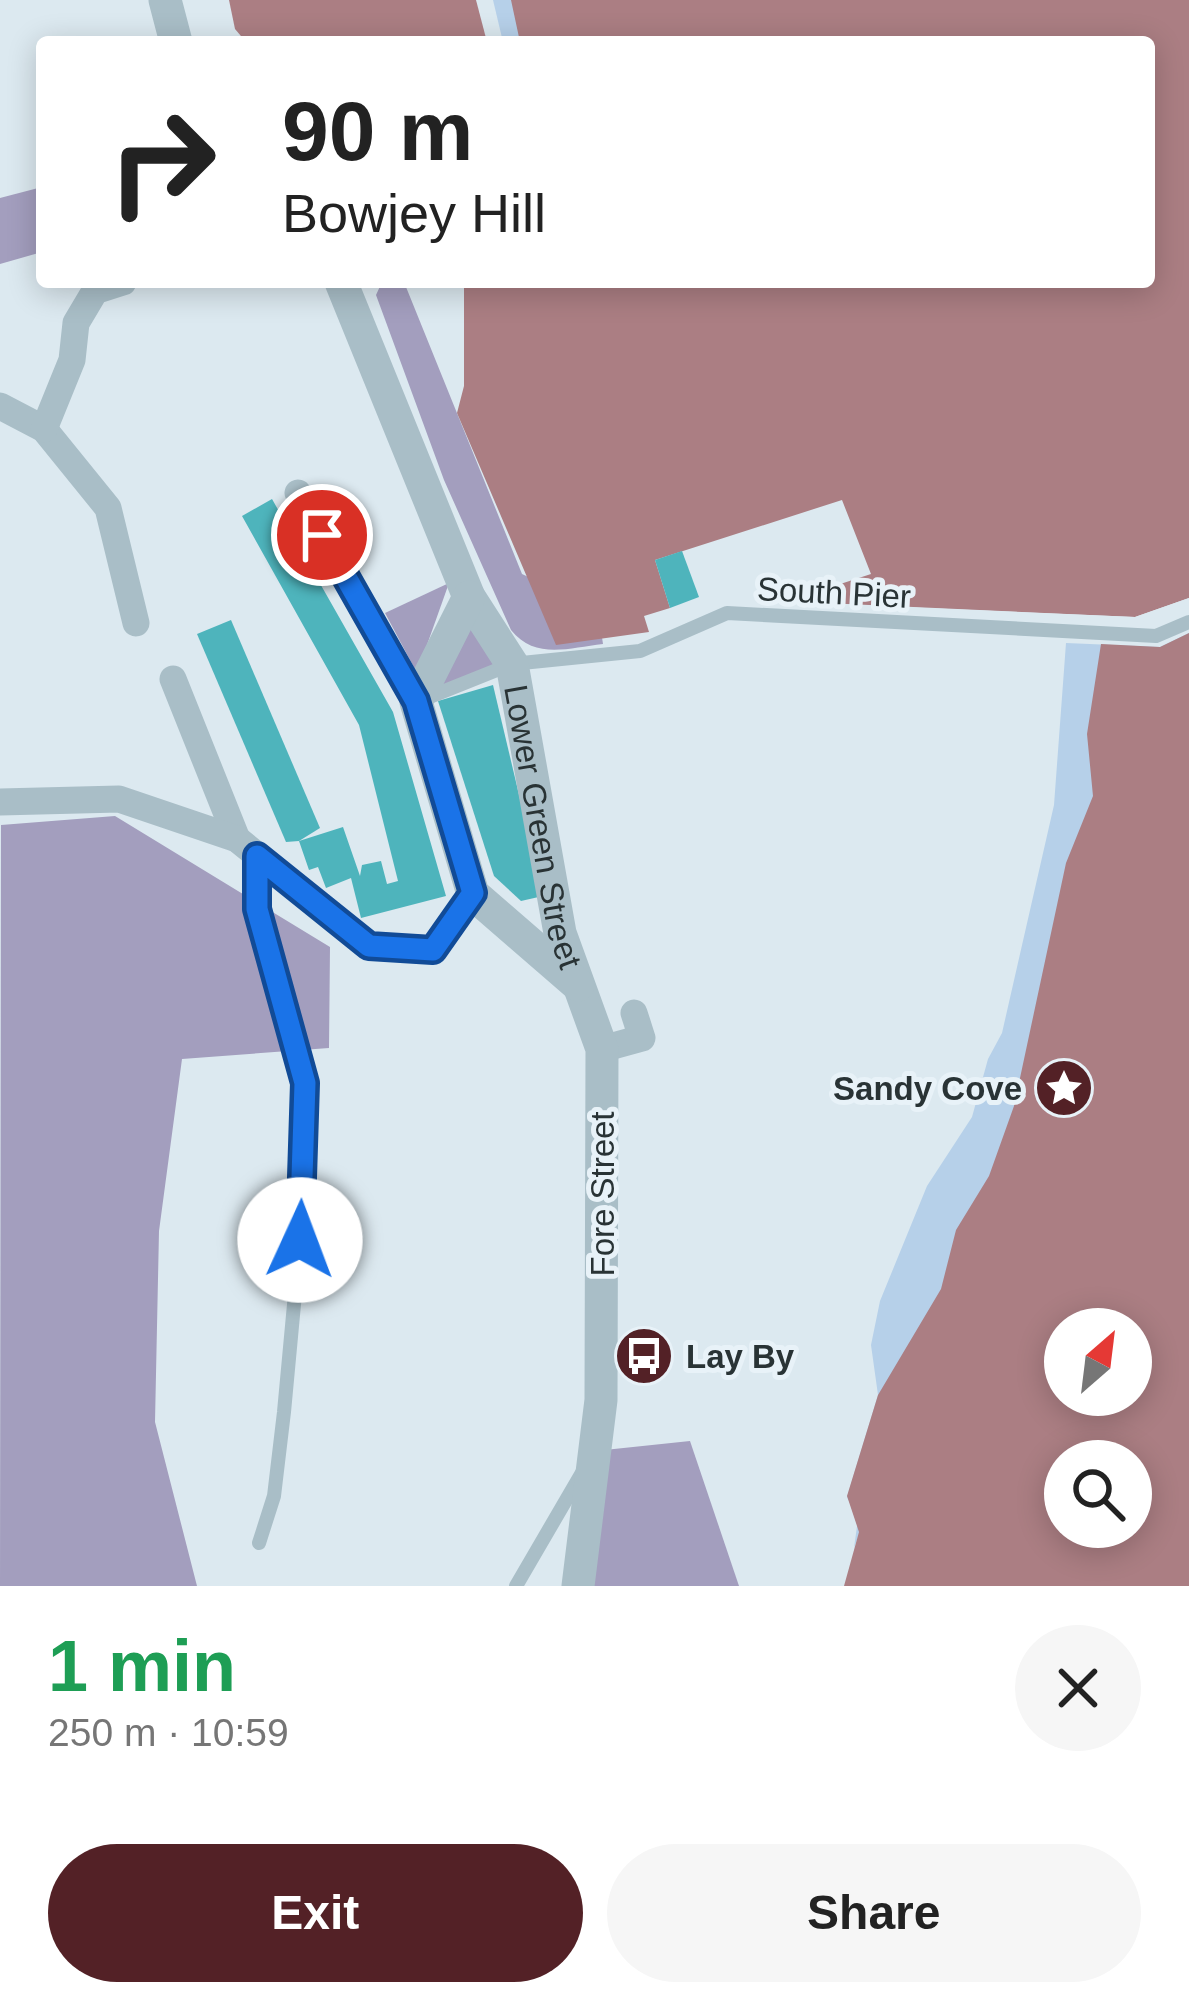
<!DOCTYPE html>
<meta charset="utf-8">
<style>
body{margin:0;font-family:Arial,sans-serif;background:#f6f6f6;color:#222;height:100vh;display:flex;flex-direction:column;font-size:45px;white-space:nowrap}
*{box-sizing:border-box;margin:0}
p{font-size:39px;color:#767676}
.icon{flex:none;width:66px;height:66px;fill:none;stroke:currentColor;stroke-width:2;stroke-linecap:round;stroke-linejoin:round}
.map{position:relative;height:1586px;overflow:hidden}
.sheet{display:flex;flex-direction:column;background:#fff;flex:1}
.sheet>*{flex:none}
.guide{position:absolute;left:36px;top:36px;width:1119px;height:252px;border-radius:12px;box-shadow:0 6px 30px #0003;background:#fff;color:#222;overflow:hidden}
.needle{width:78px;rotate:28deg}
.fabs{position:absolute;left:1044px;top:1308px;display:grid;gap:24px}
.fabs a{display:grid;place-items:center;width:108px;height:108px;border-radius:50%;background:#fff;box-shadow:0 6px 30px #0003;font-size:60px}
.pin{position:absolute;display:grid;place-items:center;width:102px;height:102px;color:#fff;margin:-51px;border:6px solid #fff;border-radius:50%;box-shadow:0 3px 12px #0007}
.me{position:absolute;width:132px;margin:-66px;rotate:2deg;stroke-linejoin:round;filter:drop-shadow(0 0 9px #0008)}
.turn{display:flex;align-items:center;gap:42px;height:252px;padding:0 48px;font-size:54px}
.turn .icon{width:156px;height:156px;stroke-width:2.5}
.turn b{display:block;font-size:84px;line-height:102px}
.round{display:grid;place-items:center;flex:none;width:126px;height:126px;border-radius:63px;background:#f6f6f6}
.summary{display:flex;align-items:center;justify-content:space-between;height:204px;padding:0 48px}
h1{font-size:72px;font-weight:800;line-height:90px;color:#1e9e55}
.button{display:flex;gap:24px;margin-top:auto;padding:24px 48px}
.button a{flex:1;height:138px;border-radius:72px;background:#532126;color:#fff;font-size:48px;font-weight:800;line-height:138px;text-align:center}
.button a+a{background:#f6f6f6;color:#222}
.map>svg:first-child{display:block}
.green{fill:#a39ebe}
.sand{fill:#b6d0e9}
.water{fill:#ab7e83;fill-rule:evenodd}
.pier{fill:#dce9f0}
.building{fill:#4eb4bc}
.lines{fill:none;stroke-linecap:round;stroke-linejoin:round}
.service{stroke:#a9bec7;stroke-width:14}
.minor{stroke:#a9bec7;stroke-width:27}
.tertiary{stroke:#a9bec7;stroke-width:33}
.route-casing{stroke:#114b97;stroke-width:30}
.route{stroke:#1a73e8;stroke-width:21}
.labels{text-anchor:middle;stroke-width:10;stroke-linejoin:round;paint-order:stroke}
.street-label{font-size:33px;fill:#293335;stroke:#e8f2f8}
.poi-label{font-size:33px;font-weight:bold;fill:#293335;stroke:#e8f2f8;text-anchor:end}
</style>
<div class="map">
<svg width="1189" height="1586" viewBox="0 0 1189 1586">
<rect width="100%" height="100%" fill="#dce9f0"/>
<!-- green -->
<g class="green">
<path d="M42 187V252L0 264V198Z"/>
<path d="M382 282H404L522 574 614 617 600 624 603 644C568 648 535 660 511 630L444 480 376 295Z"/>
<path d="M449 583 417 673 385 613Z"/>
<path d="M469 615 498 670 436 694Z"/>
<path d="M115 816 330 947 329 1048 182 1059 159 1231 155 1422 197 1586H0L1 825Z"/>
<path d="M690 1441 739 1586H578L595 1451Z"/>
</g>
<!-- sand -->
<g class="sand">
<path d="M493 0H605L617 42H503Z"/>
<path d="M1189 633 854 1548 858 1519 847 1497 878 1395 871 1345 880 1301 927 1186 972 1117 988 1059 1002 1033 1054 805 1066 643 1160 647Z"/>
</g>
<!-- water -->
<g class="water">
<path d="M229 0H476L487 42H246L235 29Z"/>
<path d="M511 0H1189V598L1135 617 785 602 871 574 842 500 655 560 670 608 644 616 649 632 556 645 457 413 464 386V282H1149V42H520Z"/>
<path d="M1189 633V1586H844L859 1532 847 1496 878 1395 941 1289 956 1230 989 1176 1014 1106 1066 863 1093 796 1087 734 1101 644 1160 647ZM1065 1329H1131V1395H1065ZM1065 1461H1131V1527H1065Z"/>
</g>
<!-- pier -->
<path class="pier" d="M1189 598V604L1174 613 1136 623 824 609 825 603 1135 617Z"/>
<!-- building -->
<g class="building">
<path d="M272 499 393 712 446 896 361 918 351 878 326 888 318 867 309 870 299 841 343 827 360 876 362 865 381 861 387 884 398 881 359 725 242 516Z"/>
<path d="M682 551 699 597 670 608 655 560Z"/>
<path d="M231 620 320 828 299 841 286 842 197 634Z"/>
<path d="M493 685 543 896 521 901 494 876 438 701Z"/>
</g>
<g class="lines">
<!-- service -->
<g class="service">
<path d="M427 698 512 664 640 651 727 613 1156 636 1189 622"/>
<path d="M257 855V909L305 1083 300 1240 284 1412 274 1496 259 1543"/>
<path d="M516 1586 583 1471"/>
</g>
<!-- minor -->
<g class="minor">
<path d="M0 406 44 429 108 508 136 623"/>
<path d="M44 429 72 360 76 323 95 291 123 282"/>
<path d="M298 493 416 702"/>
<path d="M173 679 237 839"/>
<path d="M0 802 119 799 237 839 369 946 433 949 473 894"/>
<path d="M602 1049 642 1038 634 1013"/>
</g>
<!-- tertiary -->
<g class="tertiary">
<path d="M165 0 176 42"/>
<path id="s1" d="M341 282 469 597 512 664 560 933 602 1049 601 1400 578 1586"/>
<path d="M469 597 416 702 473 894 578 985"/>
</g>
</g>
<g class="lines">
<defs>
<path id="route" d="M300 1240 305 1083 257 909V856L369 946 433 950 473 893 416 701 322 535"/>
</defs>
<!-- route casing -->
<use href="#route" class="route-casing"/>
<!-- route -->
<use href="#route" class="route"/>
</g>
<!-- icons -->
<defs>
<symbol id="sight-disc" viewBox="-11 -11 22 22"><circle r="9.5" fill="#532126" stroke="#e8f2f8"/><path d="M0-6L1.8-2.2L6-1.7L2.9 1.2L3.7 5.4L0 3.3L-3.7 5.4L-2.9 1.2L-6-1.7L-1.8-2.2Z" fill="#fff"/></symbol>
<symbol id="bus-disc" viewBox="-11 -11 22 22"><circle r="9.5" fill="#532126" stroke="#e8f2f8"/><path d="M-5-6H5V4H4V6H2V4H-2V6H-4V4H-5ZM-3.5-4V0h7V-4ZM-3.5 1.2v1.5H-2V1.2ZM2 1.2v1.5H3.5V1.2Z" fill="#fff"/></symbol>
</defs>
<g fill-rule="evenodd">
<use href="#sight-disc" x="1031" y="1055" width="66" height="66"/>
<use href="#bus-disc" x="611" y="1323" width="66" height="66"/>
</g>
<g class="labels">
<!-- street labels -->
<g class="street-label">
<text transform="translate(834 592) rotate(3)" y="12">South Pier</text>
<text dy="12" stroke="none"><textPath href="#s1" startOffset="585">Lower Green Street</textPath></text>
<text transform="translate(602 1194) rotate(-90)" y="12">Fore Street</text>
</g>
<!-- poi labels -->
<g class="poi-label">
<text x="1022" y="1100">Sandy Cove</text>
<text x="686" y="1368" text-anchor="start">Lay By</text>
</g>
</g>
</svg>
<div class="fabs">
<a><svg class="needle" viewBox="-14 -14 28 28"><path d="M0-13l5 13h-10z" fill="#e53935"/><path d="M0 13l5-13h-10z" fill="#767676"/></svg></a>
<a><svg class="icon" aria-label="search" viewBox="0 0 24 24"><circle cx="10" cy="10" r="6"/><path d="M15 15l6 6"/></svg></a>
</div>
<div class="pin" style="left:322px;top:535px;background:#d93025"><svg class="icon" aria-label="arrive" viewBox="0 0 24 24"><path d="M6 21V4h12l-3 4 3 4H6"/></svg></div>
<svg class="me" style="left:300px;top:1240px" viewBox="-20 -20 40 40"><circle r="19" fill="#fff"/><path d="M0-13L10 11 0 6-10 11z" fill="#1a73e8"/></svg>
<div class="guide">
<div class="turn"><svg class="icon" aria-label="right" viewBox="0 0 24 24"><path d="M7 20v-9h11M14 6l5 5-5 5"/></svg><div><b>90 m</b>Bowjey Hill</div></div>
</div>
</div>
<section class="sheet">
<div class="summary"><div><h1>1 min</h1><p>250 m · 10:59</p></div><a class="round"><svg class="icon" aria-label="close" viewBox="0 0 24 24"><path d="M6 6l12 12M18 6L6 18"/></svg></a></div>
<div class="button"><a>Exit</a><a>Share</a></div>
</section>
